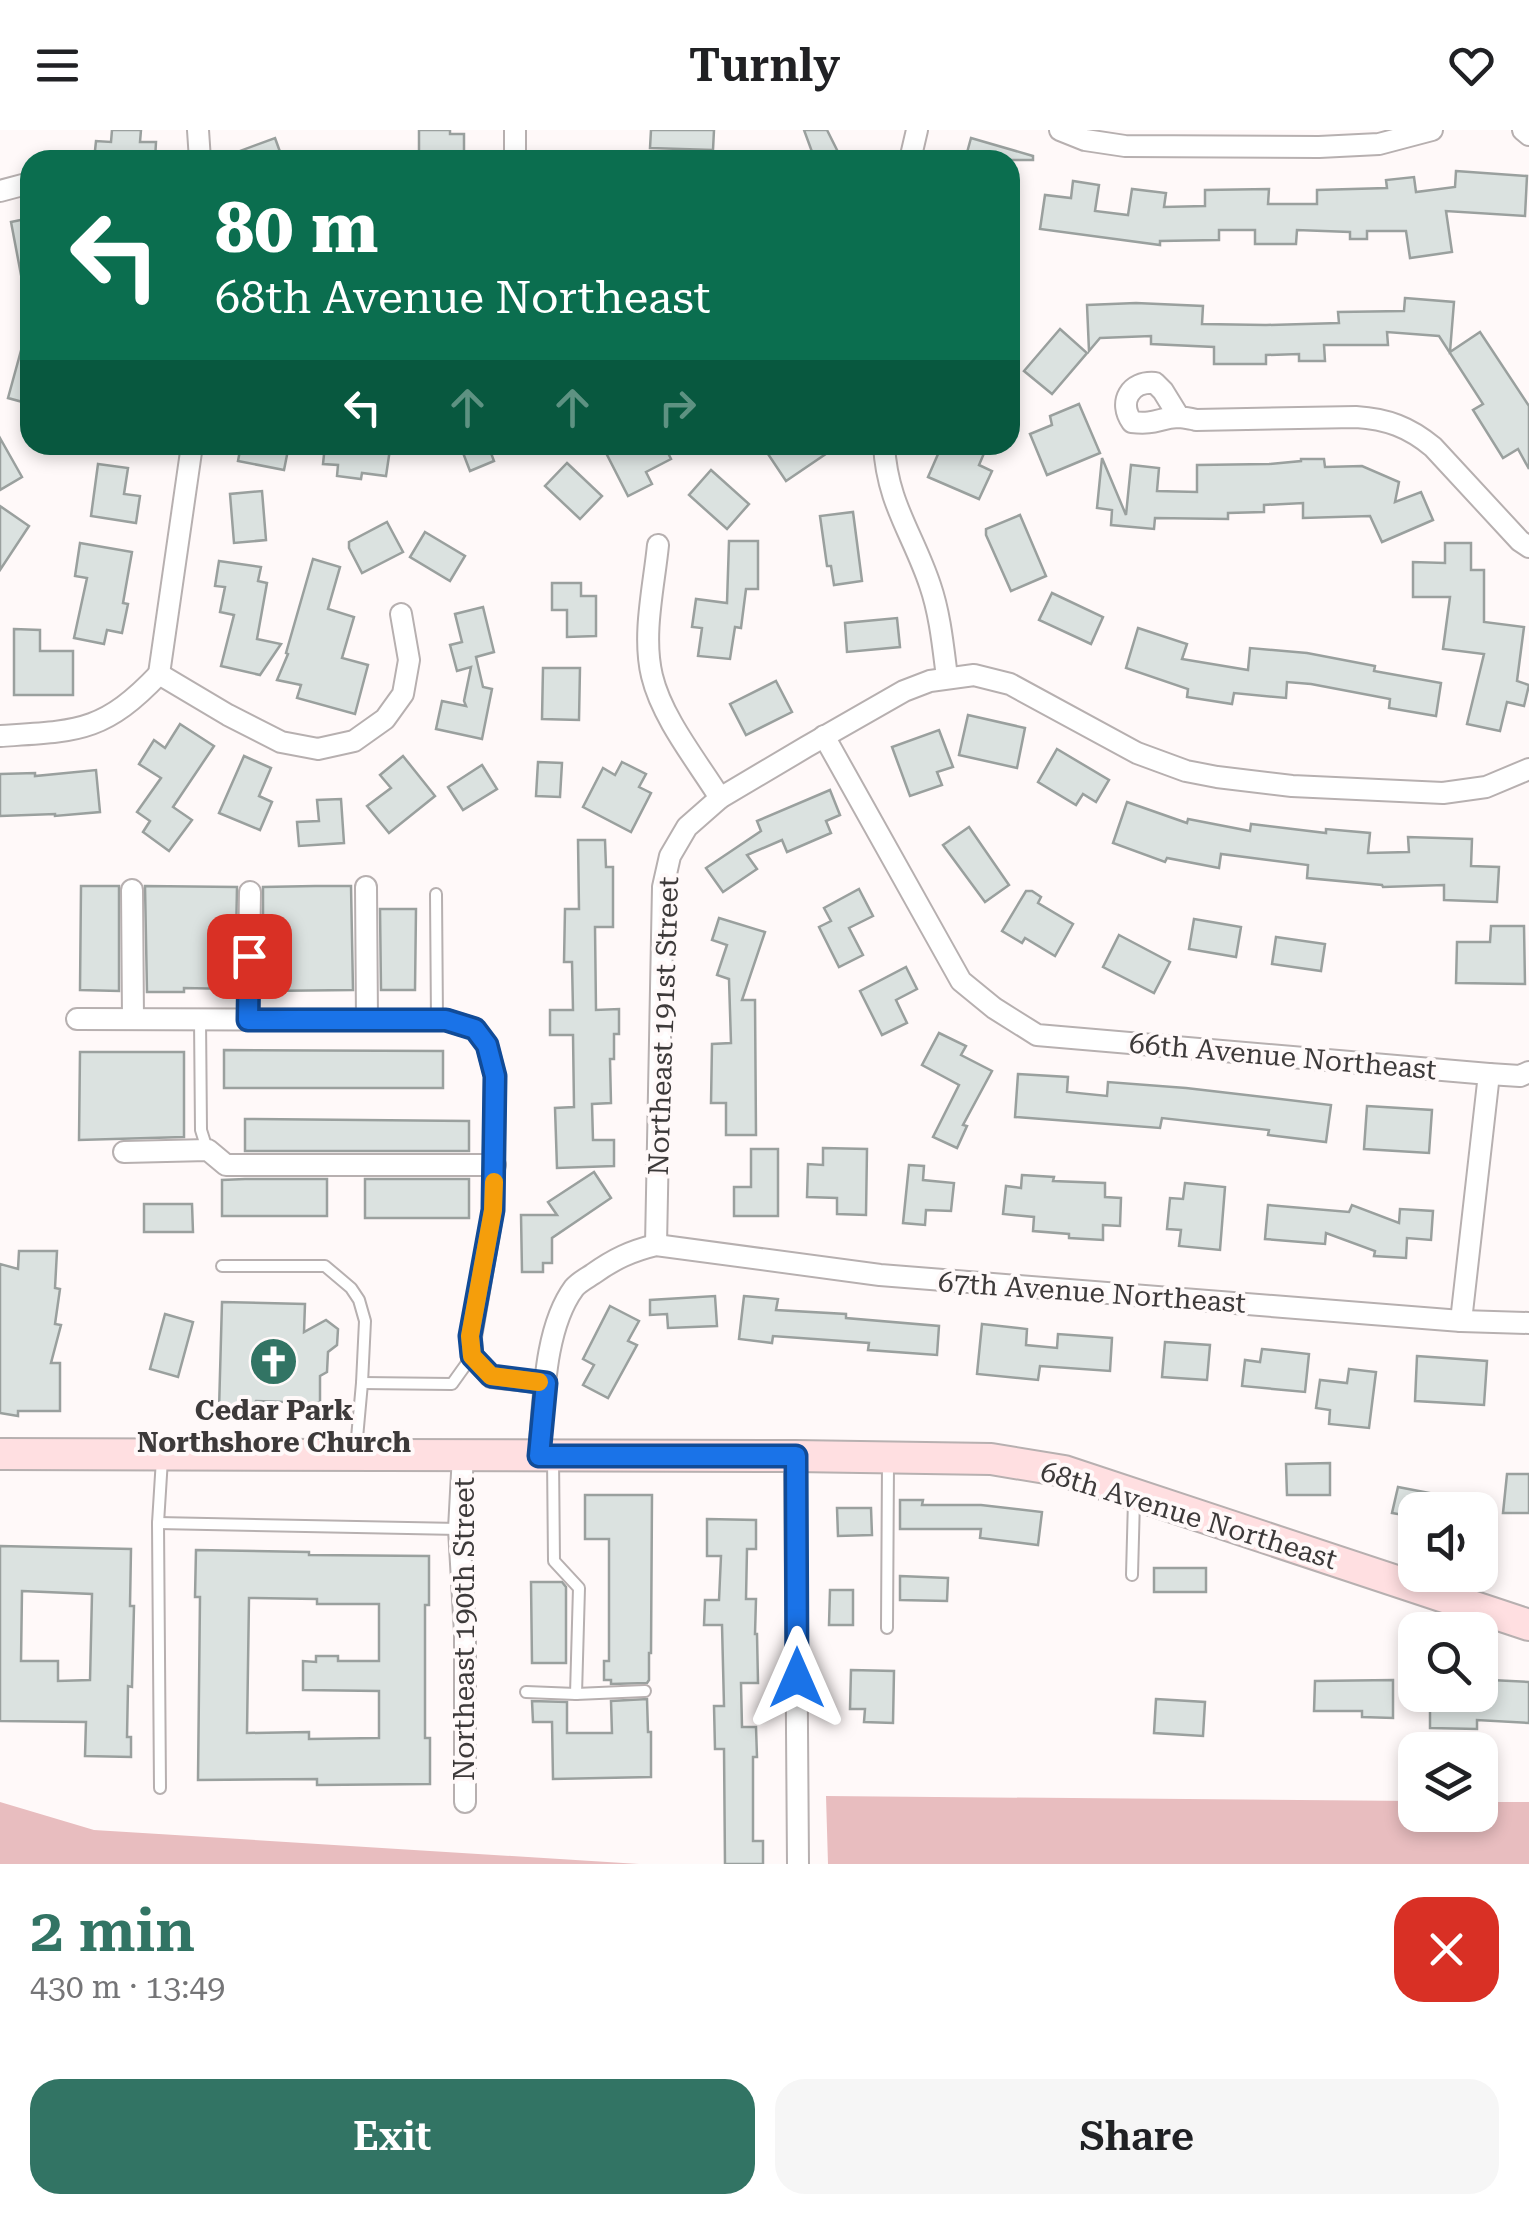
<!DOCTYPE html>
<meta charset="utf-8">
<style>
body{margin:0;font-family:"Roboto Serif",serif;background:#f6f6f6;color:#202124;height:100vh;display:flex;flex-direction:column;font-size:38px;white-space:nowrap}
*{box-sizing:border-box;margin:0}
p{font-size:32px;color:#757577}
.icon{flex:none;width:55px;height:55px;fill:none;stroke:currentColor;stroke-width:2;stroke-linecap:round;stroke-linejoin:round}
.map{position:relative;height:1734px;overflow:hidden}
.side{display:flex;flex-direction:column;background:#fff;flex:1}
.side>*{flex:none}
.hud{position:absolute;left:20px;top:20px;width:1000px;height:305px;border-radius:30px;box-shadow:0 5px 15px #0003;background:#0b6e4f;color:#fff;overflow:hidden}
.tools{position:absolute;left:1398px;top:1362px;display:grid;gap:20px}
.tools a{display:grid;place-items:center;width:100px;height:100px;border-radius:20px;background:#fff;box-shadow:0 5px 15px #0003;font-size:50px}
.pin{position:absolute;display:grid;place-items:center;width:85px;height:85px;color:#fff;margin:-42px;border-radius:20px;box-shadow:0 5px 15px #0006}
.me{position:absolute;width:110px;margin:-55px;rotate:0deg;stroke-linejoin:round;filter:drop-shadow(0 0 8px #0008)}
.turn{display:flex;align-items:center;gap:35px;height:210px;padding:0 30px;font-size:45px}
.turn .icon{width:130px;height:130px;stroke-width:2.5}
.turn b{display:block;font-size:70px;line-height:85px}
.lanes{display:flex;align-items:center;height:95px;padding:0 30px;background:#0003;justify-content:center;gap:50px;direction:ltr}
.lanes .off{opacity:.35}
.round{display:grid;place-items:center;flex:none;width:105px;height:105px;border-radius:30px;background:#f6f6f6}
.head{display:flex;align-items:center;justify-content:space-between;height:170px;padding:0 30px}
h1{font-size:60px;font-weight:600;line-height:75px;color:#327464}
.action{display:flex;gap:20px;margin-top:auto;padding:20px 30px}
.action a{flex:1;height:115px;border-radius:30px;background:#327464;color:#fff;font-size:40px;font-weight:600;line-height:115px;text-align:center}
.action a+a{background:#f6f6f6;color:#202124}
header{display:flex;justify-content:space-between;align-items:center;height:130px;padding:0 30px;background:#fff;font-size:45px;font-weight:600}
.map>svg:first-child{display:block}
.green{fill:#e8bdbf}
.building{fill:#dbe2e0;stroke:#9aa09e;stroke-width:2.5;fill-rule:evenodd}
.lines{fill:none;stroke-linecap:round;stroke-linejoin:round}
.lane-casing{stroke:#b7b0b0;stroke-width:14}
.street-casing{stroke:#b7b0b0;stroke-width:24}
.secondary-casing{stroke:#b7b0b0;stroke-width:34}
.lane{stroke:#fff;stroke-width:10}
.street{stroke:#fff;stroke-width:20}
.secondary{stroke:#ffdfe1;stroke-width:30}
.route-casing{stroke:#114b97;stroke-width:25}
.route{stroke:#1a73e8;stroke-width:18}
.slow{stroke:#f59e0b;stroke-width:18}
.labels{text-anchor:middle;stroke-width:8;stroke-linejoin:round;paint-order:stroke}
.street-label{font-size:28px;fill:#3d3a3a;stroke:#fff9f9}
.poi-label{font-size:28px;font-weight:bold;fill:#3d3a3a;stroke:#fff9f9}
</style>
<header><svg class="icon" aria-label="menu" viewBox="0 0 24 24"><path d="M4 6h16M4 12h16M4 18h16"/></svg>Turnly<svg class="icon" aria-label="heart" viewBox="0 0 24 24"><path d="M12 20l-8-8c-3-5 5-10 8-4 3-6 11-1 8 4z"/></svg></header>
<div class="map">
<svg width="1529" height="1734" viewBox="0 0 1529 1734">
<rect width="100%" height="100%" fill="#fff9f9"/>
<!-- green -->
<g class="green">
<path d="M826 1666 1415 1671V1685H1480V1672H1529V1734H828Z"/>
<path d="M0 1672 94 1700 639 1734H0Z"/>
</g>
<!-- building -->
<g class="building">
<path d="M112 0H141L140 12H156L155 30H94L96 11 111 12Z"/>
<path d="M419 0H450V4H464V26H419Z"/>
<path d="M651 0H714L713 20 650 18Z"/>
<path d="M804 0H827L842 30H815Z"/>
<path d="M275 8 283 30H221V28Z"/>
<path d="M971 8 1033 26V30H965Z"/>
<path d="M1456 41 1527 46 1525 86 1446 81 1452 122 1410 128 1406 101H1367V109H1350V102L1297 100 1296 114H1255V100H1219V110L1160 111V115L1040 99 1045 65 1071 68 1073 51 1099 55 1095 81 1128 85 1132 59 1166 63 1164 77 1205 76V60L1269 59 1268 74H1317V60L1387 58 1386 50 1414 47 1416 62 1455 57Z"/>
<path d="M30 88V149L22 150 11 92Z"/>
<path d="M1405 168 1454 172 1450 222 1480 202 1529 276V339L1518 319 1503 328 1473 280 1483 274 1439 206 1387 202 1388 215H1324L1325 231H1299V224L1266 225V234H1214V217L1151 214V206L1100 208 1089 221 1087 175 1136 173 1203 176 1202 194 1266 195 1339 193 1338 182 1404 181Z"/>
<path d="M1060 199 1087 223 1052 264 1024 241Z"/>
<path d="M25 206H30V274L8 268Z"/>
<path d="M1079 274 1100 323 1047 345 1030 304 1052 295 1050 286Z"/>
<path d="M0 308 22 347 0 360Z"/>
<path d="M241 315H289L284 340 238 331Z"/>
<path d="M325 315H356L390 319 386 346 362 343 361 349 337 346 338 335 323 334Z"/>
<path d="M460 315H488L494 331 470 341Z"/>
<path d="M602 315H664L671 329 646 342 652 354 628 366Z"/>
<path d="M762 315H839L786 351Z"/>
<path d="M942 315H971L985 321 979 335 992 341 979 369 928 347Z"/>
<path d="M1102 328 1126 385 1131 335 1159 338 1157 361 1197 362V335L1269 334 1301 331V329H1324L1325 337 1362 336 1399 352 1395 372 1421 362 1433 390 1382 412 1370 386 1303 388V373L1264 375V382L1228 383V389L1155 388 1154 399 1111 395 1112 380 1097 378Z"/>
<path d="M567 333 602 366 580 389 545 356Z"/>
<path d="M98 334 128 338 124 364 140 366 136 393 91 386Z"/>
<path d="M711 340 749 374 727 399 689 365Z"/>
<path d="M262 361 266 410 234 413 230 364Z"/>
<path d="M0 376 29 396 0 440Z"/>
<path d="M853 382 862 451 834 455 831 436H827L820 386Z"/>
<path d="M1020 385 1046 446 1011 461 986 405V399Z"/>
<path d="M387 392 403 422 362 443 349 418V412Z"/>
<path d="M425 402 465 426 450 451 410 427Z"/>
<path d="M729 411H758V459H746L741 498 735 497 730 529 698 526 702 498 692 497 696 469 727 473Z"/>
<path d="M80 413 132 422 123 473 128 474 122 503 107 500 104 514 74 508 87 448 75 446Z"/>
<path d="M1445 413H1471V440H1484V492L1524 497 1517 551 1529 555 1524 576 1507 572 1500 601 1467 594 1484 524 1443 519 1450 467H1413V432L1445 433Z"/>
<path d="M313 429 340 437 328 479 354 487 342 528 368 535 355 584 297 568 301 555 277 550 288 524 286 523Z"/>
<path d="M219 431 261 437 258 451 267 453 257 509 281 514 260 545 221 536 234 485 220 482 225 457 215 456Z"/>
<path d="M552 453H581V466H596V506L567 507V480H552Z"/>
<path d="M1052 463 1103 487 1091 514 1039 490Z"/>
<path d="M483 477 494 522 476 527 483 557 492 559 482 609 436 599 442 571 466 576 464 571 471 537 457 541 450 515 462 512 455 484Z"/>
<path d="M897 488 900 517 847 522 845 493Z"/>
<path d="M1138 498 1187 514 1182 529 1248 540 1250 518 1307 523 1375 536 1374 541 1441 553 1436 586 1389 578 1390 569 1311 554 1287 552 1286 568 1234 563 1232 574 1187 567 1188 559 1126 538Z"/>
<path d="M14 499 40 500V521H73V565H14Z"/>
<path d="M543 538H580L579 590 542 589Z"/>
<path d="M776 551 792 582 746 605 730 574Z"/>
<path d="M968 585 1025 598 1017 638 959 625Z"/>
<path d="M180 594 214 616 173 677 192 690 169 721 143 702 150 691 137 682 161 648 139 634 154 610 165 618Z"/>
<path d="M939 600 953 637 937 642 942 655 910 666 892 617Z"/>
<path d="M1057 619 1109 650 1096 672 1083 664 1076 675 1038 652Z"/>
<path d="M244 626 271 638 259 666 272 672 260 700 219 683Z"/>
<path d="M403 626 435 666 389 703 367 676 391 658 380 645Z"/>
<path d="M538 632 562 633 560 667 536 666Z"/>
<path d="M622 632 646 644 639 657 651 663 631 702 583 677 603 638 615 645Z"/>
<path d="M482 635 497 659 463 680 448 657Z"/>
<path d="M96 640 100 682 55 686V684L0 686V644L35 643V646Z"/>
<path d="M830 660 840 685 826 691 831 703 787 722 782 710 747 725 757 739 723 762 706 738 761 701 757 691Z"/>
<path d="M341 669 344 713 299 716 297 692 319 691 317 670Z"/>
<path d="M1127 672 1187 693 1188 689 1250 701 1251 694 1326 703V699L1370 703 1368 723 1409 722 1408 707 1472 709 1471 736 1499 737 1497 772 1444 770V755L1383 757 1382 755 1307 748 1308 735 1221 724 1219 738 1167 728 1165 732 1113 713Z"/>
<path d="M969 697 1009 755 985 772 943 715Z"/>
<path d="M578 710H605L606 737H613V797H595L596 880 619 879V904H614V929H610L611 973 592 974 593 1010H614V1036L557 1038 555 978 574 977 573 905H550V880H573L572 832H564L565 779H579Z"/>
<path d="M81 756H119V861L80 860Z"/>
<path d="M145 756 237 757 235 859 184 858V862H147Z"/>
<path d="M315 756H351L353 860 263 861V757Z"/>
<path d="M859 759 873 786 849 798 863 825 839 837 819 797 831 791 824 778Z"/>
<path d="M1026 761H1032L1041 767 1038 773 1073 794 1055 826 1025 808 1022 813 1002 801Z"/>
<path d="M380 779H416L415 860H381Z"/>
<path d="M719 788 765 802 742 870H755L756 1005H726V973H711L712 914 731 913 729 849 717 845 727 815 712 810Z"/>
<path d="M1194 789 1241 797 1236 827 1189 819Z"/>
<path d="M1491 796H1524L1525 854 1456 853 1457 812H1490Z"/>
<path d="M1119 805 1170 832 1154 863 1103 837Z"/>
<path d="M1276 807 1325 814 1321 841 1272 834Z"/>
<path d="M906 837 917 859 896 870 907 893 882 905 860 861Z"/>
<path d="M939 903 966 916 961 925 992 941 963 995 967 996 957 1018 933 1007 959 955 922 935Z"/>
<path d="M224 920 443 921V958H224Z"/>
<path d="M80 922H184V1007L79 1010Z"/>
<path d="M1018 944 1068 947 1067 962 1107 966 1108 952 1186 958 1331 975 1326 1012 1268 1005 1269 1000 1162 988 1160 998 1015 987Z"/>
<path d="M1367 976 1432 980 1429 1023 1364 1019Z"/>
<path d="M245 989 469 991V1021H245Z"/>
<path d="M823 1018 867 1019 866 1085 837 1084V1068L807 1067 808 1034 823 1035Z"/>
<path d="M751 1019H778V1086H734V1057H751Z"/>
<path d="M909 1035 924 1036 923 1050 954 1053 951 1081 926 1080 925 1095 903 1093Z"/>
<path d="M594 1042 611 1068 552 1108V1133H543V1142H522L521 1085H557L548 1072Z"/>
<path d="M1022 1045 1054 1047 1053 1051 1105 1053V1067L1121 1068 1120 1096 1103 1095V1110L1069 1108V1104L1033 1101 1034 1087 1003 1084 1006 1056 1021 1058Z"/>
<path d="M245 1049H327V1086H222V1050Z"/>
<rect x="365" y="1049" width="104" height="39"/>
<path d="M1185 1053 1225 1057 1220 1120 1179 1116 1181 1100 1167 1099 1170 1068 1183 1069Z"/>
<path d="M144 1074H192L193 1102H144Z"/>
<path d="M1268 1075 1349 1082 1352 1075 1399 1093 1400 1079 1433 1081 1431 1110 1407 1108 1406 1128 1374 1126 1375 1121 1326 1103 1325 1114 1265 1109Z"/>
<path d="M19 1121H57L55 1158 60 1159 55 1194 61 1195 51 1233H60V1281H18V1286L0 1283V1134L18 1139Z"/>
<path d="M715 1166 717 1196 668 1198 667 1184 650 1185V1170Z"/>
<path d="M744 1166 778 1169 776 1180 846 1184V1188L939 1196 937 1225 868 1220 869 1213 773 1206 772 1213 739 1209Z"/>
<path d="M222 1172 305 1174 304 1202 326 1190 338 1199 337 1215 328 1222 327 1242 320 1246V1273L256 1271 248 1280H219Z"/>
<path d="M610 1176 639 1191 628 1211 637 1215 608 1268 583 1255 594 1235 583 1229Z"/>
<path d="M165 1184 193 1192 178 1247 150 1239Z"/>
<path d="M982 1194 1027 1199 1026 1215 1057 1218 1058 1204 1112 1208 1110 1241 1040 1236 1038 1250 977 1244Z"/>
<path d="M1165 1212 1210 1215 1207 1250 1162 1247Z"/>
<path d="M1262 1219 1309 1224 1305 1262 1242 1256 1245 1230 1260 1232Z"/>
<path d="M1417 1226 1487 1231 1484 1275 1415 1271Z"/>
<path d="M1349 1239 1376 1242 1369 1298 1329 1294 1330 1280 1316 1278 1320 1250 1347 1253Z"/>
<path d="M1330 1333V1365H1287L1286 1334Z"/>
<path d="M1507 1344H1529V1383H1503Z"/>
<path d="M1398 1357 1445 1366 1442 1380H1415V1387L1392 1383Z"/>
<path d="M585 1365H652L651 1523H649V1550L647 1553 611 1554V1550H604V1531H609V1409H585Z"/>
<path d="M900 1370H923L922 1375H981L1042 1382 1038 1415 980 1408 981 1399H900Z"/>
<path d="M837 1378H871L872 1405 838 1406Z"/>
<path d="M707 1389 756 1390V1419H747L746 1469H756L755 1504H757L758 1553H741L742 1597H756L757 1627H753V1711H763V1734H725L724 1619H715L714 1576H724L722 1495H704L705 1470H719L721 1426H707Z"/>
<path d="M0 1416 131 1419 130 1476H134L132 1557 128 1556 127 1607H131V1627L85 1626 86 1592 0 1591ZM22 1461 92 1464 90 1550 58 1551V1531H21Z"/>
<path d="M196 1420 309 1422V1425L429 1426V1475H425V1608H430V1654L317 1655V1649L198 1650 200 1467H195ZM249 1468 317 1469V1474H379V1531H338V1526H316V1532L303 1531V1560L379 1561V1608L309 1609V1602L247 1603Z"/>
<rect x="1154" y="1438" width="52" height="24"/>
<path d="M900 1446 948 1448 947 1471 900 1470Z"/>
<path d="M531 1452H562L566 1457V1533H532Z"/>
<path d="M830 1460H853V1495H829Z"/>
<path d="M851 1540 894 1541 893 1593 864 1592 865 1579H850Z"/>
<path d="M1393 1550V1588L1362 1587V1581H1314L1315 1551Z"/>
<path d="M1491 1550 1529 1552V1593L1477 1590V1599L1430 1598V1565H1490Z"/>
<path d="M647 1569 648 1602H651V1647L553 1649 552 1592H533L532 1571 567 1572V1603H612L611 1571Z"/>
<path d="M1156 1569 1205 1572 1203 1606 1154 1603Z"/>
</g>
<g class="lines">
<defs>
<g id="lane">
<path d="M436 764 437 890"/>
<path d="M200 889 201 1000 207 1019"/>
<path d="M222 1136H325L351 1158 359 1170 365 1191 362 1253 356 1319"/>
<path d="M362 1253 452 1254 472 1226"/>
<path d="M553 1327 554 1431 579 1458 576 1564"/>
<path d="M158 1393 459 1399"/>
<path d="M1132 1445 1134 1370"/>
<path d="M887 1498 888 1333"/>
<path d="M526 1562 576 1564 645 1561"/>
<path d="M160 1658 158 1393 162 1329"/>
</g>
<g id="street">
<path d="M198 0 200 30"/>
<path d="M515 0V30"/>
<path d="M1060 0 1085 10 1125 16 1319 17 1379 14 1432 0"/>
<path d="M1523 0 1529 5"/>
<path d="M910 30 917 0"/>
<path d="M0 61 30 53"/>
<path d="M1179 287 1163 261 1155 253C1130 251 1118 272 1132 292 1155 295 1159 288 1178 287 1180 287 1194 289 1196 290L1356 287C1387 289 1409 297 1433 317L1520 411 1529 417"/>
<path d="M884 315C887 373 913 404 930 455 940 484 943 516 947 547"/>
<path d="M658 415C654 456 642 505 652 546 662 588 697 631 720 668"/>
<path d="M159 544 192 315"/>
<path d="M0 606C77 601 103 603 159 544L228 585 281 612 318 619 354 611 385 589 403 564 409 530 401 484"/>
<path d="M824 606 961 851 994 878 1037 905 1489 944 1520 946 1529 942"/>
<path d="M366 757 367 890"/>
<path d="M132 760 133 889"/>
<path d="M77 889 446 890 475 899 487 915 495 946 493 1080 471 1207 472 1226 491 1247 546 1253"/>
<path d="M248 889 250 762"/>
<path d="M124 1022 208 1020 226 1035H495"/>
<path d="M656 1115 663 757 670 726 687 697 720 668 806 617 904 561 930 551 974 545 1010 554 1137 623 1186 641 1217 647 1292 656 1443 663 1486 657 1529 639"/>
<path d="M1461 1191 1489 944"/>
<path d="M463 1325 459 1399 465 1503V1672"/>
<path d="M539 1325C544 1274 543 1200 574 1158 579 1152 587 1148 593 1144 614 1129 631 1121 656 1115L880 1145 1461 1191 1529 1193"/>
<path d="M795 1326 798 1734"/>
</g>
<path id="secondary" d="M0 1324 795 1326 991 1329 1064 1341 1529 1495"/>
</defs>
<!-- lane casing -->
<use href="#lane" class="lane-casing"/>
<!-- street casing -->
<use href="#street" class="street-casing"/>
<!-- secondary casing -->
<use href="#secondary" class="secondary-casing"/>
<!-- lane -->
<use href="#lane" class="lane"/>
<!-- street -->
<use href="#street" class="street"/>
<!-- secondary -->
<use href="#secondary" class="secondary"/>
</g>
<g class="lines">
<defs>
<path id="route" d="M249 826 248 890H446L475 899 487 915 495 946 493 1080 470 1206 472 1226 491 1246 546 1253 539 1326H796L797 1548"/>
</defs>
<!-- route casing -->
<use href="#route" class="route-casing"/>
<!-- route -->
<use href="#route" class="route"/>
<!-- slow -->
<path class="slow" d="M494 1052 493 1080 470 1206 472 1226 491 1246 539 1252"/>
</g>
<!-- icons -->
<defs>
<symbol id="church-disc" viewBox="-11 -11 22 22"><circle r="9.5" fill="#327464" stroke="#fff9f9"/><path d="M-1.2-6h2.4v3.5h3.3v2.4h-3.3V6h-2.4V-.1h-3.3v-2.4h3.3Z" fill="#fff"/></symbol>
</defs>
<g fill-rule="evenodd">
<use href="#church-disc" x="246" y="1204" width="55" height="55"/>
</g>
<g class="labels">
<!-- street labels -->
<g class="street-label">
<text transform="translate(663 896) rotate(-88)" y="10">Northeast 191st Street</text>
<text transform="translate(1283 926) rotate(5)" y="10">66th Avenue Northeast</text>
<text transform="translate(1092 1162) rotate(4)" y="10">67th Avenue Northeast</text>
<text transform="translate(1189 1385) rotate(17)" y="10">68th Avenue Northeast</text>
<text transform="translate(464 1499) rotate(-90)" y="10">Northeast 190th Street</text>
</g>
<!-- poi labels -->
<g class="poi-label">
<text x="274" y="1290">Cedar Park<tspan x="274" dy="32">Northshore Church</tspan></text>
</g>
</g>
</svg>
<div class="tools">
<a><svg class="icon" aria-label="sound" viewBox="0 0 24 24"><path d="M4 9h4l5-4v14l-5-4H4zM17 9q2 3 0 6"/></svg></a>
<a><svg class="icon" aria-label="search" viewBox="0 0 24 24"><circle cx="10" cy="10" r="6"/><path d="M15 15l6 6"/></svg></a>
<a><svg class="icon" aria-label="layers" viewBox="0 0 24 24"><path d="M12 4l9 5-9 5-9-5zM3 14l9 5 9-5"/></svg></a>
</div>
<div class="pin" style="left:249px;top:826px;background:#d93025"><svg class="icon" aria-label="arrive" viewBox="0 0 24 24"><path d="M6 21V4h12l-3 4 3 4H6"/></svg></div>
<svg class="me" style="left:797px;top:1548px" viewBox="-20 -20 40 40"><path d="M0-17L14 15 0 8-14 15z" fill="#1a73e8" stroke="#fff" stroke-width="4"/></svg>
<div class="hud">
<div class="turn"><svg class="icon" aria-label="left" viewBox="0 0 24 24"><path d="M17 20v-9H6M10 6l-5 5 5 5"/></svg><div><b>80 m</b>68th Avenue Northeast</div></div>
<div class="lanes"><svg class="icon" aria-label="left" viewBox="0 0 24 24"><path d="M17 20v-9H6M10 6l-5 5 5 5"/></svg><svg class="icon off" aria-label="ahead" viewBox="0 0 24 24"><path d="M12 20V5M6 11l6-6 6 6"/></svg><svg class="icon off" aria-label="ahead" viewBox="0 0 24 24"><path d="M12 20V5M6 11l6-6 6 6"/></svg><svg class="icon off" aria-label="right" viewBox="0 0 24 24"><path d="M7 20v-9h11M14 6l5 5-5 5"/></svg></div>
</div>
</div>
<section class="side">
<div class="head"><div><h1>2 min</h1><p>430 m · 13:49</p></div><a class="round" style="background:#d93025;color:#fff"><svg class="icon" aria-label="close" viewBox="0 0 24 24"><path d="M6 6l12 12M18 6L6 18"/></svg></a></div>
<div class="action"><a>Exit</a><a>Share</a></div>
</section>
